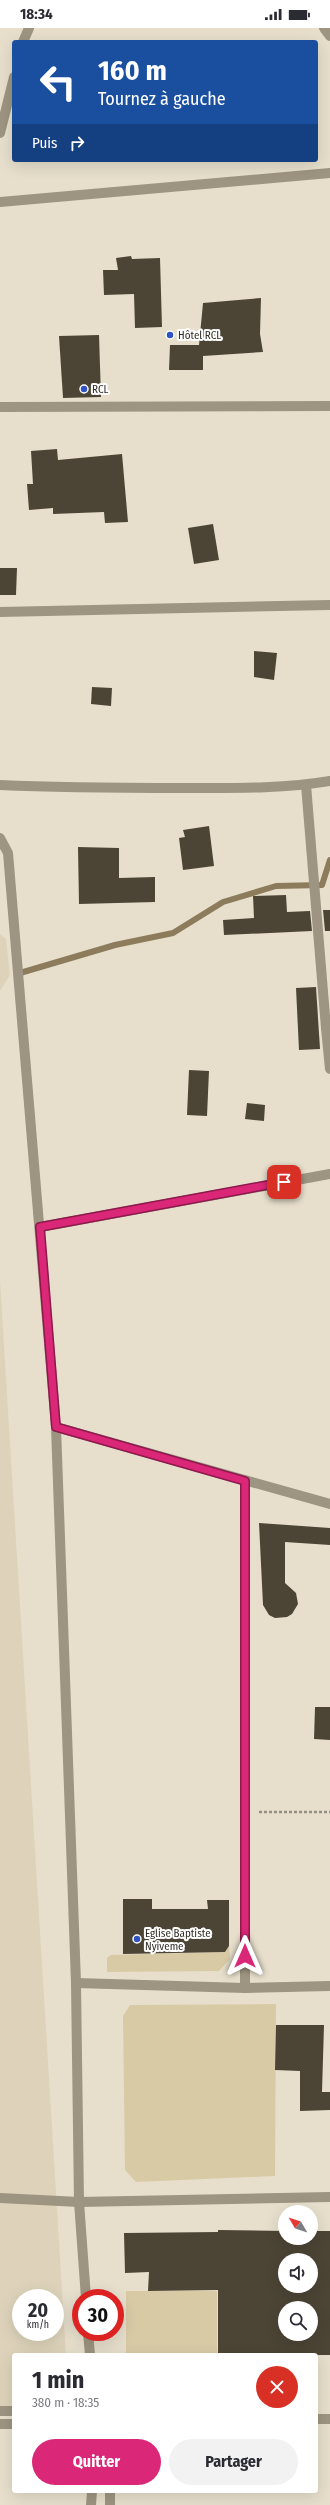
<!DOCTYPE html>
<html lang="fr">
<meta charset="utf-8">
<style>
body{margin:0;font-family:"Fira Sans Condensed",sans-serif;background:#f2f2f3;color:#2b2b33;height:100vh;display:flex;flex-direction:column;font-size:15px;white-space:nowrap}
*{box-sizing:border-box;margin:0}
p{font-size:13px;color:#7c7c81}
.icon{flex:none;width:22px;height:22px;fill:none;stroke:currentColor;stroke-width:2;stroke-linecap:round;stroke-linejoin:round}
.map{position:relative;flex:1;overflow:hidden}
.panel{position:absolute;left:12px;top:2325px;width:306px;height:140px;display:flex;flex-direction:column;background:#fff;border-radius:4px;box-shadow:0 4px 16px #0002}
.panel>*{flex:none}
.banner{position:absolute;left:12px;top:12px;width:306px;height:122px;border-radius:4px;box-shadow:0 4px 16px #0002;background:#1a4fa0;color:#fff;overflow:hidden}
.needle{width:26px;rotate:309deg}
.buttons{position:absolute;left:278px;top:2177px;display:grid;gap:8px}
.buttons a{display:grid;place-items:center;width:40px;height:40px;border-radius:50%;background:#fff;box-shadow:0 4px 16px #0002;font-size:20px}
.speed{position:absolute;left:12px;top:2261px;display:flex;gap:8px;font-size:20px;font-weight:700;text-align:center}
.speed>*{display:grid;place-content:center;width:52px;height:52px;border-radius:50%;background:#fff;box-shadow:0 4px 16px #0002;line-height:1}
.speed small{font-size:10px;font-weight:400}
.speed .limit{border:6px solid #d22;background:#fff;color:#111}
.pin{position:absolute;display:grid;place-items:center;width:34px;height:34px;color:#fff;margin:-17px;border-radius:8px;box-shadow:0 2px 6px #0006}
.me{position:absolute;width:44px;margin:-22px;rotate:0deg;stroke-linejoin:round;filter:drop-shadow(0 0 3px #0008)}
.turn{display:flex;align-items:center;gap:14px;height:84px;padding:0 20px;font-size:18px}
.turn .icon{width:52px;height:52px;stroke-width:2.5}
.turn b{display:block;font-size:28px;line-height:34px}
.then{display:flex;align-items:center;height:38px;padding:0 20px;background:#0003;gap:8px;font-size:15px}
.round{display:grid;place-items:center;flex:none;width:42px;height:42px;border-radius:21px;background:#f2f2f3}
.summary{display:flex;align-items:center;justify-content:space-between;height:68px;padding:0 20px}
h1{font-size:24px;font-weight:700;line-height:30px}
.action{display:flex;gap:8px;margin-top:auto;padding:8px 20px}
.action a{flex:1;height:46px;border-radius:24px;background:#db2777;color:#fff;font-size:16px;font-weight:700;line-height:46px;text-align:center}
.action a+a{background:#f2f2f3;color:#2b2b33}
.status{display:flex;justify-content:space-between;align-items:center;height:28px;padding:0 20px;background:#fff;direction:ltr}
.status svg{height:11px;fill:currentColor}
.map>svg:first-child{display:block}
.built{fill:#ded3ba;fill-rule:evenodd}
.green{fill:#d9caa6}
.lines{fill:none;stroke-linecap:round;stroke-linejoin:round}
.stream{stroke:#8c7c5c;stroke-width:6}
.building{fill:#4c4536;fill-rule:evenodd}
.path{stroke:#958f82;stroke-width:2.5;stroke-dasharray:3 2;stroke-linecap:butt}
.service{stroke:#9d9481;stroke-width:10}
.minor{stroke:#9d9481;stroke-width:10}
.route-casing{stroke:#8e194d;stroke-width:10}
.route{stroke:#db2777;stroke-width:7}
.poi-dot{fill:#3052c2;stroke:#fff;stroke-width:1.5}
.labels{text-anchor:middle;stroke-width:4;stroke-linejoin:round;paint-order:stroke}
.poi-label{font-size:11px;fill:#322e27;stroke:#fff;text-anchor:start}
</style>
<div class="status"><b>18:34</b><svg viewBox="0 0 49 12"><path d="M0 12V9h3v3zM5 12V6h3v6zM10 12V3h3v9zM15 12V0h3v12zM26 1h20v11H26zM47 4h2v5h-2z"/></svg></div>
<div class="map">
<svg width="330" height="2477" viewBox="0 0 330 2477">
<rect width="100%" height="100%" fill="#e7dfcc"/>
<!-- built -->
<g class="built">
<path d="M0 906 6 911 10 947 0 963Z"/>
<path d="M0 1252 66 2327H14V2387L0 2388ZM21 2270H55V2304H21Z"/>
</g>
<!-- green -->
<g class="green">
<path d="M229 1918 230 1931 219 1943 107 1944V1930L111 1927 225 1924Z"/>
<path d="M276 1976 275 2148 136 2154 125 2142 123 1988 130 1977Z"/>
<rect x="126" y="2263" width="91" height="64"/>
</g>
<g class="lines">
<!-- stream -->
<path class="stream" d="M20 945 115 917 173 905 223 874 276 858 322 857 330 832"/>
</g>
<!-- building -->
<g class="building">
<path d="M131 228 132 231 160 230 162 299 135 300 134 266 104 267 103 242H118L116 230Z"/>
<path d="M261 270 260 306 263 324 203 328V342H169L170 317H199L203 275Z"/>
<path d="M99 307 101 369 63 370 59 308Z"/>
<path d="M57 421 58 432 122 426 128 494 105 495 104 484 53 486V480L29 482 27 456H33L31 423Z"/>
<path d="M213 496 219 532 194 536 188 500Z"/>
<path d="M0 540H17L16 567H0Z"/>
<path d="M254 623 277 625 274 652 254 649Z"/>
<path d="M92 659 112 660 111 678 91 676Z"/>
<path d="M209 798 214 838 183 842 179 810 185 809 183 802Z"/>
<path d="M78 819 119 820V850L155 849V874L79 876Z"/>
<path d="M286 867 287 884 310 883 312 903 224 907 223 892 254 890 253 868Z"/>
<path d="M323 882H330V903H325Z"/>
<path d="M316 959 320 1021 299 1022 296 960Z"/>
<path d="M189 1042 209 1043 207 1088 187 1087Z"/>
<path d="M247 1075 265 1077 264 1093 245 1091Z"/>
<path d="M259 1495 330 1500V1517L285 1514V1555L296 1565 298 1576 292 1586 287 1589 275 1590 269 1587 263 1577Z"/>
<path d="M315 1679H330V1712L314 1711Z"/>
<path d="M123 1871H152V1881H208L207 1872H229V1918L225 1924 123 1926Z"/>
<path d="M276 1997H324L322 2064H330V2082L300 2083V2043L275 2042Z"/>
<path d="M218 2202 285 2203V2210H311V2203H330V2327H218V2262L148 2263 149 2244 125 2245 124 2205 218 2204ZM285 2232H311V2258H285ZM285 2280H311V2306H285Z"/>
</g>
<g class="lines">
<!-- path -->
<path class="path" d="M259 1784H330"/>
<!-- service -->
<path class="service" d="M0 2170 79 2174"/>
<!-- minor -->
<g class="minor">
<path d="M324 0 330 8"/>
<path d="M23 14 29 0"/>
<path d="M0 105 14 49"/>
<path d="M0 174 330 145"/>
<path d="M0 379 330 378"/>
<path d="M0 584 330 577"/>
<path d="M0 757C62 760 123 760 185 760 233 760 282 761 330 753"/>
<path d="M306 757 326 1000"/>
<path d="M0 810 8 825 56 1399 76 1955 79 2174 86 2270"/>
<path d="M329 996 326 1000 330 1041"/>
<path d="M40 1199 330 1146"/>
<path d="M56 1399 330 1476"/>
<path d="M76 1955 245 1960 330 1958"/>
<path d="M245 1960V1453"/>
<path d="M79 2174 330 2169"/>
<path d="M88 2304 90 2327"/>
<path d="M0 2383H14"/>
<path d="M316 2391H330"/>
<path d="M0 2396H14"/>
<path d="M110 2463V2477"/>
<path d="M91 2477 92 2463"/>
</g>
</g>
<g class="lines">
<defs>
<path id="route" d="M245 1928V1453L56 1399 40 1199 284 1154"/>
</defs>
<!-- route casing -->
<use href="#route" class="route-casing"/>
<!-- route -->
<use href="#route" class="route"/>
</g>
<!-- markers -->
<g class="poi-dot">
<circle cx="170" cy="307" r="4"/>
<circle cx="84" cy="361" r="4"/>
<circle cx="137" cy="1911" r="4"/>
</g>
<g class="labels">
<!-- poi labels -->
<g class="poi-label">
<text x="178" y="311">Hôtel RCL</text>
<text x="92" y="365">RCL</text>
<text x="145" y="1909">Eglise Baptiste<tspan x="145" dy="13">Nyiveme</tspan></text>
</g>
</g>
</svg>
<div class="buttons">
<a><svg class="needle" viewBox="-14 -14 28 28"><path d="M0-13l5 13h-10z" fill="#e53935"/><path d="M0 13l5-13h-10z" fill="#7c7c81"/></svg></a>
<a><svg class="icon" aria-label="sound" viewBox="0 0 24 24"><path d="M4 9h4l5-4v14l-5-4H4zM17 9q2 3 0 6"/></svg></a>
<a><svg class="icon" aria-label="search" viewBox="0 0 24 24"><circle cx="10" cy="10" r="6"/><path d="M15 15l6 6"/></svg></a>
</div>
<div class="speed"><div>20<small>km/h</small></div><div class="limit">30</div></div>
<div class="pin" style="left:284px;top:1154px;background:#d93025"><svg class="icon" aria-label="arrive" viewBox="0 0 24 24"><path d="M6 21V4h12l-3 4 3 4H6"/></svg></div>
<svg class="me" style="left:245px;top:1928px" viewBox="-20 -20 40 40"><path d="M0-17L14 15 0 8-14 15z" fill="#db2777" stroke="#fff" stroke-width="4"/></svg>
<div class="banner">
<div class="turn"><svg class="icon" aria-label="left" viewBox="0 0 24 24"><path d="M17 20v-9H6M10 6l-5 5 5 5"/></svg><div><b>160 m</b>Tournez à gauche</div></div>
<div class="then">Puis<svg class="icon" aria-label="right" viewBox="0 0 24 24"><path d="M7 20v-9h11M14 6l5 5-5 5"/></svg></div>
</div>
<section class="panel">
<div class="summary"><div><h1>1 min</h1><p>380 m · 18:35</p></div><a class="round" style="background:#d93025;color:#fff"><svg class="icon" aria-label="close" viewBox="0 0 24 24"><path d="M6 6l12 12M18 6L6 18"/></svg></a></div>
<div class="action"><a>Quitter</a><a>Partager</a></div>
</section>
</div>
